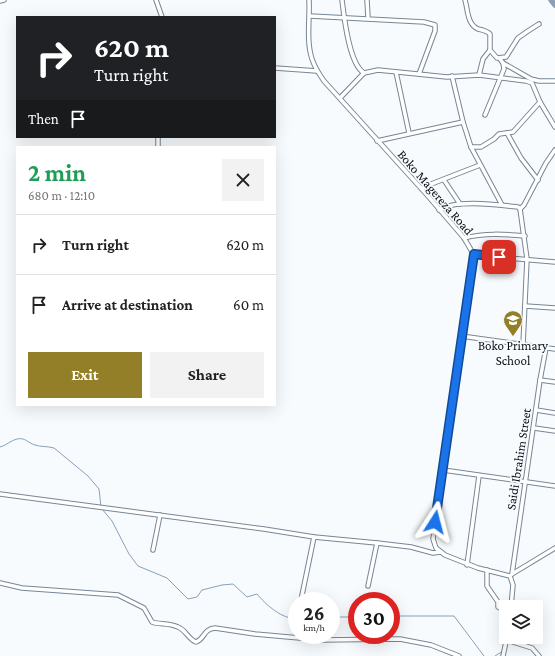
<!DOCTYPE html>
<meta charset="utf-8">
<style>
body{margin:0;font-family:"Crimson Pro",serif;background:#f2f2f2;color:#222;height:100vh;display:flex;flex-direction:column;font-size:15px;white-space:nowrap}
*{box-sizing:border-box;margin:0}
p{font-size:13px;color:#767676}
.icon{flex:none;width:22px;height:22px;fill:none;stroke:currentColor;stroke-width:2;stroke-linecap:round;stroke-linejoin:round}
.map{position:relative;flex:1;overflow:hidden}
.side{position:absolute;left:16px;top:146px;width:260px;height:260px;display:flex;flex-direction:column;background:#fff;border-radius:0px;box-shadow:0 4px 16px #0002}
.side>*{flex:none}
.banner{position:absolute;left:16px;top:16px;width:260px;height:122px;border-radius:0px;box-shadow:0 4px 16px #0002;background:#202124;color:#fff;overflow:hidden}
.buttons{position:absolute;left:499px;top:600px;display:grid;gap:8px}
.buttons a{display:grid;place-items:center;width:44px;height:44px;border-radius:0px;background:#fff;box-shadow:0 4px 16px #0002;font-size:20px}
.speed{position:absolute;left:288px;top:592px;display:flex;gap:8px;font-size:20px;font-weight:700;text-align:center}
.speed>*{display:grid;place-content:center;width:52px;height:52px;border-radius:50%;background:#fff;box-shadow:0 4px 16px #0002;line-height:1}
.speed small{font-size:10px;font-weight:400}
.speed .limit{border:6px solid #d22;background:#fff;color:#111}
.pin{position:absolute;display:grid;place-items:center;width:34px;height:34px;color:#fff;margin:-17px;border-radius:8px;box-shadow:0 2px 6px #0006}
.me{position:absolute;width:44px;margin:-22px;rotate:9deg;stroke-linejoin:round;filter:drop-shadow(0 0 3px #0008)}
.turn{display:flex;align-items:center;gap:14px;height:84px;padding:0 12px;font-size:18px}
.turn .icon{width:52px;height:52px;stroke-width:2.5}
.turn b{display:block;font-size:28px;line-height:34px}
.then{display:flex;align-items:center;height:38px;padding:0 12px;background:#0003;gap:8px;font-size:15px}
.round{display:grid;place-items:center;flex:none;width:42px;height:42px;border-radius:0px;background:#f2f2f2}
.head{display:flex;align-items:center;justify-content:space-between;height:68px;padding:0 12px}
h1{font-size:24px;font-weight:700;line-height:30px;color:#1e9e55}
.cta{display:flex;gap:8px;margin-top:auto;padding:8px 12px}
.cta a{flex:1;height:46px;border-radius:0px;background:#937f27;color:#fff;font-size:16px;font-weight:700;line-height:46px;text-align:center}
.cta a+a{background:#f2f2f2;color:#222}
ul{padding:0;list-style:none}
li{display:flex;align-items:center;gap:12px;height:60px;padding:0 12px;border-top:1px solid #e0e0e0}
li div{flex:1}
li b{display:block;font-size:15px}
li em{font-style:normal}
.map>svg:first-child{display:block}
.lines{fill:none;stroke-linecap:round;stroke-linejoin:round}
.stream{stroke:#88a1b9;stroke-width:1}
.river{stroke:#88a1b9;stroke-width:5.5}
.street-casing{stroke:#778695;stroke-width:5.5}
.street{stroke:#fff;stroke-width:3.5}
.route-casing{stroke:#114b97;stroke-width:10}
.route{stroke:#1a73e8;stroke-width:7}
.labels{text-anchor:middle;stroke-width:3.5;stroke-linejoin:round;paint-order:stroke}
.street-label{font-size:13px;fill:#0a1015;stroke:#f8fbfe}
.poi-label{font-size:13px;fill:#0a1015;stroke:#f8fbfe}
</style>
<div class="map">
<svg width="555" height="656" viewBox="0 0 555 656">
<rect width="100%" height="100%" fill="#f8fbfe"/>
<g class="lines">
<!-- stream -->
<g class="stream">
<path d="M0 447C6 446 11 440 17 439 25 437 28 443 35 445 41 447 47 446 54 448L88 476 99 489 101 507"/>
<path d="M102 509 112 521 129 554 138 566 167 578 188 599 197 597 202 590 222 585 233 584 247 597 257 594C266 605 282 619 297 619"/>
<path d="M331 616H335"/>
<path d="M391 616H454L484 656"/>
<path d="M338 617H357"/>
<path d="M495 656 503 651"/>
</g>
<!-- river -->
<path class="river" d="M551 0 555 5"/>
<defs>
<g id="street">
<path d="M156 0 162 17"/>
<path d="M309 0C310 19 306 41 312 59 315 68 319 74 324 81L428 196 464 238 474 255 433 539 436 548 445 555 478 568 510 576 513 585 511 607"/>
<path d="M342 0C344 17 349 64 364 73"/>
<path d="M367 0 368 18"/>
<path d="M465 0C468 10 467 24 478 29 483 30 487 31 490 34V50L497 58 506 57 518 38 528 31 539 24"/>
<path d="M0 1 4 0"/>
<path d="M310 16 424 22 435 25V31L419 74"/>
<path d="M503 63 531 79 539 81H555"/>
<path d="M275 68 317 71"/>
<path d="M396 72 409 133"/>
<path d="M479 75 483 59 490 50"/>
<path d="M452 76 463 122 471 147 502 205"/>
<path d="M340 98 364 73 378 70 447 77 479 75 526 81 532 83 540 102 555 127"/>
<path d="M485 115 504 69 503 63 500 59"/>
<path d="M507 133 521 158 538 180"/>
<path d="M377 141 463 122"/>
<path d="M158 147V137"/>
<path d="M471 147H481L494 139 499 134 513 132 540 102"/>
<path d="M444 180 460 204"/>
<path d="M421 188 480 165"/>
<path d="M520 209 524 205 546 163 555 150"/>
<path d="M439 210C455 199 499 205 518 207L520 209 527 259 523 345"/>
<path d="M464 238C485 233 503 234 525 236"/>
<path d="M474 255 555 262"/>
<path d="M525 306 555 308"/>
<path d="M461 336 555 349"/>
<path d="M540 380 555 382"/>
<path d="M536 410 555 413"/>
<path d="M534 428 555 431"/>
<path d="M443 470 555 486"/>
<path d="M0 494 264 529 314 537 377 543 411 547 433 553 440 552"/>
<path d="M153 550 160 515"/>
<path d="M467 565 479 476"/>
<path d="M487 570V586L498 602V607L506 612"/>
<path d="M512 574 540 380 546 348"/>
<path d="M512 574 555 548"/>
<path d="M0 583 22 588 118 595 144 608 152 622C160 625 168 622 178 627 186 630 188 639 196 642 205 639 203 629 215 628L255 634 322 640 400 639 431 645 459 656"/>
<path d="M368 586 377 543"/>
<path d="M301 600 314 537"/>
<path d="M507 640 532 648 539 656"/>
<path d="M503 656 507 637"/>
</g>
</defs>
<!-- street casing -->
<use href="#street" class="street-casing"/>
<!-- street -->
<use href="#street" class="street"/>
</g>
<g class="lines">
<defs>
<path id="route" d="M435 522 474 254 499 257"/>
</defs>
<!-- route casing -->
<use href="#route" class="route-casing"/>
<!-- route -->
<use href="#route" class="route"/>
</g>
<!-- icons -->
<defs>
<symbol id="school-pin" viewBox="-11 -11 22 30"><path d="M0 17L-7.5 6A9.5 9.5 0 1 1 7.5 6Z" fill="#937f27" stroke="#f8fbfe"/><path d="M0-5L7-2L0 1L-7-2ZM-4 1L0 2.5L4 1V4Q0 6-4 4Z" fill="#fff"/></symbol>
</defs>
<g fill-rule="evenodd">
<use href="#school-pin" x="502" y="309" width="22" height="30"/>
</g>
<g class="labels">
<!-- street labels -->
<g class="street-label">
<text transform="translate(436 192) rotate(49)" y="5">Boko Magereza Road</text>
<text transform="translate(518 459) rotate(-81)" y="5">Saidi Ibrahim Street</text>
</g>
<!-- poi labels -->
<g class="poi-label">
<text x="513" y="350">Boko Primary<tspan x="513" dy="15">School</tspan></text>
</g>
</g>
</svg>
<div class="buttons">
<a><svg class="icon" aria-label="layers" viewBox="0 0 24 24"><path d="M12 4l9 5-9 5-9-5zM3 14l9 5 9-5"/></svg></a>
</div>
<div class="speed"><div>26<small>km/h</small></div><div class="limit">30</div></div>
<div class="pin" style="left:499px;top:257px;background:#d93025"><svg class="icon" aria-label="arrive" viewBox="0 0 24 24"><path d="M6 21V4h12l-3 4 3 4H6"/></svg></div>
<svg class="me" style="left:435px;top:522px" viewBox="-20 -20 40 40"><path d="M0-17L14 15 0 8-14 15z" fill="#1a73e8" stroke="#fff" stroke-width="4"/></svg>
<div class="banner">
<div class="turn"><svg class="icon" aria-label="right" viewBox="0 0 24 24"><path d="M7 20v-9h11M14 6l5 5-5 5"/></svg><div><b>620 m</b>Turn right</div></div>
<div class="then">Then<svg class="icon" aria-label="arrive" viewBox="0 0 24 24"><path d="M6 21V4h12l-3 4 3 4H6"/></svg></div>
</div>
<section class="side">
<div class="head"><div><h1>2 min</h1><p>680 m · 12:10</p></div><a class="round"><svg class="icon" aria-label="close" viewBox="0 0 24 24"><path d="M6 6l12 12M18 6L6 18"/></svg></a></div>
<ul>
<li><svg class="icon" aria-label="right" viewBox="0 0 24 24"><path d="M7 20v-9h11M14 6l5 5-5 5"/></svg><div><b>Turn right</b></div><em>620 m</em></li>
<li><svg class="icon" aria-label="arrive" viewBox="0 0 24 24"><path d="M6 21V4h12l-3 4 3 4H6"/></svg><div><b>Arrive at destination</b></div><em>60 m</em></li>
</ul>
<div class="cta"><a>Exit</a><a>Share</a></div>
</section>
</div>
